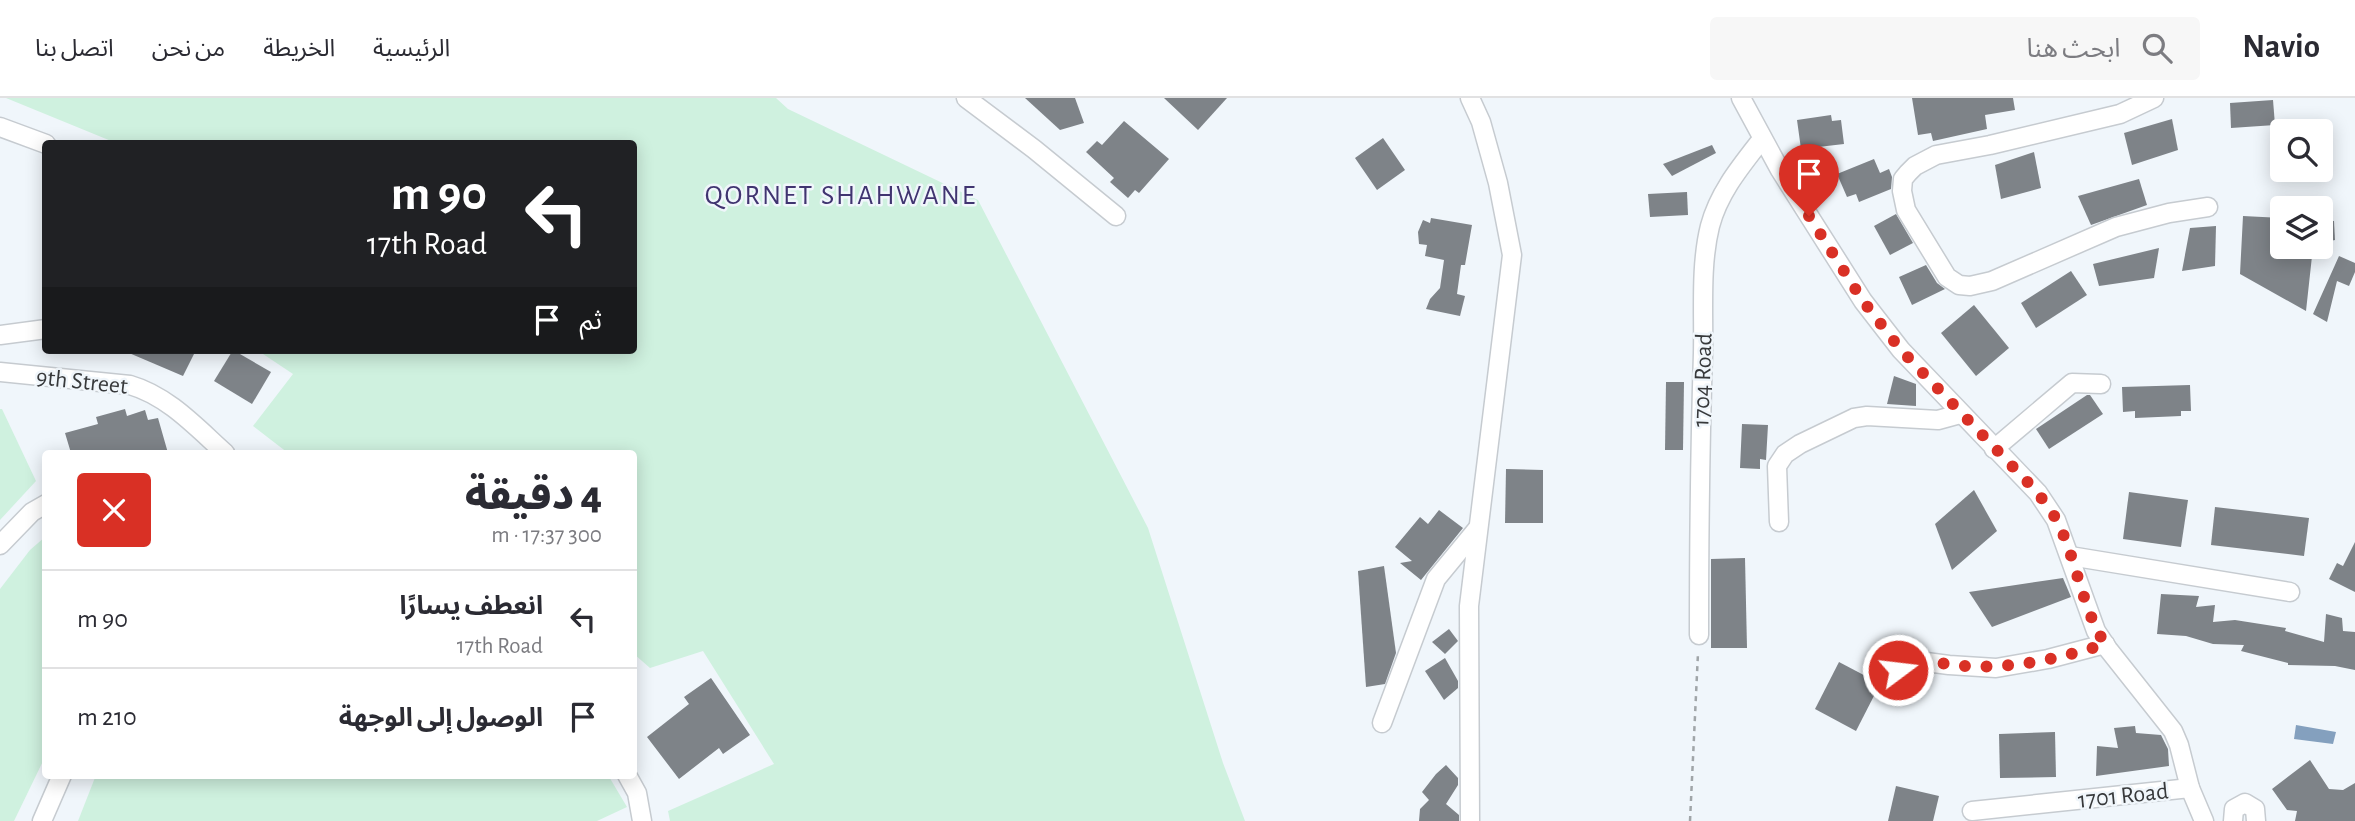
<!DOCTYPE html>
<html lang="ar">
<meta charset="utf-8">
<style>
body{margin:0;font-family:"Alegreya Sans","Noto Sans Arabic",sans-serif;background:#f7f7f7;color:#2b2b33;direction:rtl;height:100vh;display:flex;flex-direction:column;font-size:26px;white-space:nowrap}
*{box-sizing:border-box;margin:0}
p{font-size:23px;color:#7c7c81}
.icon{flex:none;width:38px;height:38px;fill:none;stroke:currentColor;stroke-width:2;stroke-linecap:round;stroke-linejoin:round}
.map{position:relative;flex:1;overflow:hidden;direction:ltr}
.panel{position:absolute;left:42px;top:352px;width:595px;height:329px;display:flex;flex-direction:column;background:#fff;border-radius:7px;box-shadow:0 4px 18px #0003;direction:rtl}
.panel>*{flex:none}
.hud{position:absolute;left:42px;top:42px;width:595px;height:214px;border-radius:7px;box-shadow:0 4px 18px #0003;direction:rtl;background:#202124;color:#fff;overflow:hidden}
.fabs{position:absolute;left:2270px;top:21px;display:grid;gap:14px}
.fabs a{display:grid;place-items:center;width:63px;height:63px;border-radius:7px;background:#fff;box-shadow:0 4px 18px #0003;font-size:35px}
.pin{position:absolute;display:grid;place-items:center;width:60px;height:60px;color:#fff;margin:-72px -30px;border-radius:50% 50% 50% 0;rotate:-45deg;box-shadow:0 0 7px #0007}
.pin .icon{rotate:45deg}
.me{position:absolute;width:77px;margin:-38px;rotate:75deg;stroke-linejoin:round;filter:drop-shadow(0 0 5px #0008)}
.turn{display:flex;align-items:center;gap:24px;height:147px;padding:0 35px;font-size:32px}
.turn .icon{width:91px;height:91px;stroke-width:2.5}
.turn b{display:block;font-size:49px;line-height:60px}
.then{display:flex;align-items:center;height:66px;padding:0 35px;background:#0003;gap:14px;font-size:26px}
.round{display:grid;place-items:center;flex:none;width:74px;height:74px;border-radius:7px;background:#f7f7f7}
.head{display:flex;align-items:center;justify-content:space-between;height:119px;padding:0 35px}
h1{font-size:42px;font-weight:800;line-height:52px}
ul{padding:0;list-style:none}
li{display:flex;align-items:center;gap:21px;height:98px;padding:0 35px;border-top:2px solid #e1e1e2}
li div{flex:1}
li b{display:block;font-size:26px}
li em{font-style:normal}
header{display:flex;align-items:center;gap:42px;box-sizing:border-box;height:98px;padding:0 35px;background:#fff;border-bottom:2px solid #e1e1e2}
header strong{font-size:33px}
nav{display:flex;gap:38px;margin-inline-start:auto;font-size:24px}
.search{width:490px;height:63px;background:#f7f7f7;display:flex;align-items:center;gap:18px;box-sizing:border-box;padding:0 24px;border-radius:7px;color:#7c7c81;font-size:26px}
.map>svg:first-child{display:block}
.green{fill:#cff1df}
.water{fill:#84a0be}
.building{fill:#7e8388}
.lines{fill:none;stroke-linecap:round;stroke-linejoin:round}
.minor-casing{stroke:#c6cbd0;stroke-width:21}
.path{stroke:#a0a5a8;stroke-width:2.5;stroke-dasharray:5 5;stroke-linecap:butt}
.minor{stroke:#fff;stroke-width:18}
.route{stroke:#d93025;stroke-width:12;stroke-dasharray:0 21.6}
.labels{text-anchor:middle;stroke-width:5;stroke-linejoin:round;paint-order:stroke}
.street-label{font-size:24px;fill:#37393b;stroke:#f0f6fb}
.quarter-label{font-size:28px;letter-spacing:2px;fill:#403470;stroke:#f0f6fb}
</style>
<header>
<strong>Navio</strong>
<div class="search"><svg class="icon" aria-label="search" viewBox="0 0 24 24"><circle cx="10" cy="10" r="6"/><path d="M15 15l6 6"/></svg>ابحث هنا</div>
<nav><a>الرئيسية</a><a>الخريطة</a><a>من نحن</a><a>اتصل بنا</a></nav>
</header>
<div class="map">
<svg width="2355" height="723" viewBox="0 0 2355 723">
<rect width="100%" height="100%" fill="#f0f6fb"/>
<!-- green -->
<g class="green">
<path d="M6 0H776L788 11 978 102 1148 430 1223 665 1245 723H670L668 713 774 666 703 553 650 570 634 556V355H288L253 328 293 276 257 252H634V46L116 45Z"/>
<path d="M0 311H2L36 383 0 422Z"/>
<path d="M45 439V659L14 723H0V491L30 452Z"/>
<path d="M96 677H608L627 709 597 723H78Z"/>
</g>
<!-- water -->
<path class="water" d="M2296 627 2336 634 2333 646 2294 641Z"/>
<!-- building -->
<g class="building">
<path d="M1025 0H1075L1084 25 1060 32Z"/>
<path d="M1164 0H1227L1198 32Z"/>
<path d="M1912 0H2013L2015 12 1985 17 1987 31 1933 43 1931 35 1918 37Z"/>
<path d="M2273 2 2275 27 2231 30 2230 5Z"/>
<path d="M1831 17 1832 23 1841 22 1844 46 1801 51 1797 22Z"/>
<path d="M2172 21 2178 52 2132 67 2124 35Z"/>
<path d="M1124 23 1169 61 1139 95 1135 92 1128 100 1110 84 1114 80 1086 54 1097 43 1102 47Z"/>
<path d="M1383 40 1405 72 1377 92 1355 60Z"/>
<path d="M1712 47 1716 55 1672 78 1663 66Z"/>
<path d="M2034 54 2041 90 2001 101 1995 67Z"/>
<path d="M1874 61 1880 75 1889 71 1892 79 1891 91 1859 104 1856 96 1847 99 1837 76Z"/>
<path d="M2139 81 2147 107 2091 127 2078 98Z"/>
<path d="M1687 94 1688 117 1650 119 1648 96Z"/>
<path d="M1896 116 1913 145 1890 157 1874 128Z"/>
<path d="M2243 118 2282 120V149H2313L2306 213 2240 176Z"/>
<path d="M1431 120 1472 127 1465 167H1461L1457 196 1465 198 1460 218 1426 211 1430 201 1440 190 1444 162 1425 158 1427 147 1419 146 1418 134 1423 122 1430 125Z"/>
<path d="M2320 122 2334 123 2335 142 2320 145Z"/>
<path d="M2216 128 2215 168 2182 173 2190 130Z"/>
<path d="M2159 150 2154 180 2099 188 2093 166Z"/>
<path d="M2339 158 2355 165V174L2349 188 2337 183 2327 224 2313 216Z"/>
<path d="M1926 167 1937 185 1945 191 1912 207 1899 179Z"/>
<path d="M2071 173 2087 197 2036 230 2021 205Z"/>
<path d="M1974 207 2009 250 1976 278 1941 235Z"/>
<path d="M122 252H196L183 278Z"/>
<path d="M233 252 271 274 252 306 214 283Z"/>
<path d="M1894 278 1916 286V308L1887 306Z"/>
<path d="M1666 284H1684L1683 352H1665Z"/>
<path d="M2190 287 2191 313H2181V318L2135 320V313L2123 314 2122 289Z"/>
<path d="M2087 297H2090L2103 316 2049 351 2036 331Z"/>
<path d="M125 311 127 318 145 312 148 322 158 320 168 355H71L65 335 98 326 96 319Z"/>
<path d="M1742 326 1768 327 1766 362 1760 361V371L1740 370Z"/>
<path d="M1506 371 1543 372V425H1505Z"/>
<path d="M1974 392 1997 433 1952 472 1935 426Z"/>
<path d="M2129 394 2188 402 2181 449 2123 441Z"/>
<path d="M2215 409 2309 420 2304 458 2211 447Z"/>
<path d="M1439 412 1463 430 1421 482 1400 465 1412 463 1395 449 1420 419 1428 426Z"/>
<path d="M2355 444V494L2329 481 2337 465 2343 468Z"/>
<path d="M1745 460 1747 550H1711V461Z"/>
<path d="M1384 468 1396 555 1385 586 1366 589 1358 473Z"/>
<path d="M2063 480 2071 499 1992 529 1969 494Z"/>
<path d="M2161 496 2199 498 2196 509 2215 507 2213 524 2235 522 2286 530 2285 533 2324 544 2326 516 2342 520 2343 533 2355 534V572L2335 568 2288 567V565L2241 553 2244 547 2213 546 2186 538 2157 536Z"/>
<path d="M1449 531 1458 543 1445 556 1432 544Z"/>
<path d="M1445 560 1458 583V590L1444 602 1425 573Z"/>
<path d="M1839 564 1877 584 1878 590 1856 633 1815 611Z"/>
<path d="M711 580 750 637 723 656 719 650 679 681 647 639 689 606 684 599Z"/>
<path d="M2135 628 2136 635 2161 637 2168 651 2169 668 2096 678 2097 648 2118 650 2114 630Z"/>
<path d="M2055 634 2056 679 2000 680 1999 636Z"/>
<path d="M2310 662 2329 691 2343 692 2355 685V723H2295L2297 713 2287 712 2272 691Z"/>
<path d="M1446 667 1458 680V687L1446 706 1459 717V723H1419L1420 711 1429 702 1422 694 1436 676Z"/>
<path d="M1896 688 1939 698 1933 723H1888Z"/>
</g>
<g class="lines">
<defs>
<g id="minor">
<path d="M966 0 1034 51 1116 118"/>
<path d="M1741 0 1780 72 1863 203 1901 252 2038 395 2056 422 2096 533 2108 551 2173 633 2179 647 2190 690 2204 723"/>
<path d="M2154 0 2120 16 1990 47 1936 57 1915 68 1908 75 1903 81 1902 93 1906 112 1947 179 1959 187 1970 188 1992 183 2116 129 2169 115 2208 109"/>
<path d="M0 29 46 46"/>
<path d="M0 237 46 231"/>
<path d="M0 274 130 287C168 298 196 329 225 355"/>
<path d="M1994 351 2072 285 2101 286"/>
<path d="M1779 424 1777 368 1785 356 1800 346 1854 320 1867 318 1938 322 1960 316"/>
<path d="M0 447 32 414 46 406"/>
<path d="M2070 458 2290 494"/>
<path d="M1699 537C1699 443 1700 349 1703 255 1704 214 1700 168 1710 128 1719 94 1741 68 1762 41"/>
<path d="M1888 585 1905 564 1911 562 1949 567 1996 570 2048 561 2105 546"/>
<path d="M1382 625 1436 481 1478 430"/>
<path d="M627 677 637 695 642 723"/>
<path d="M1972 713 2190 690"/>
<path d="M42 723 62 677"/>
<path d="M1470 723 1469 508 1512 157 1498 85 1481 24 1470 0"/>
<path d="M2233 723 2234 711 2245 705 2255 711 2256 723"/>
</g>
</defs>
<!-- minor casing -->
<use href="#minor" class="minor-casing"/>
<!-- path -->
<path class="path" d="M1690 723 1698 555"/>
<!-- minor -->
<use href="#minor" class="minor"/>
</g>
<g class="lines">
<!-- route -->
<path class="route" d="M1809 118 1863 203 1901 252 2038 395C2044 404 2052 413 2057 423 2077 462 2081 508 2105 546 2059 561 2012 571 1965 568 1951 568 1921 560 1911 562 1905 563 1902 568 1898 572"/>
</g>
<g class="labels">
<!-- street labels -->
<g class="street-label">
<text transform="translate(1702 282) rotate(-88)" y="8">1704 Road</text>
<text transform="translate(82 283) rotate(6)" y="8">9th Street</text>
<text transform="translate(2123 697) rotate(-6)" y="8">1701 Road</text>
</g>
<!-- quarter labels -->
<g class="quarter-label">
<text x="841" y="106">QORNET SHAHWANE</text>
</g>
</g>
</svg>
<div class="fabs">
<a><svg class="icon" aria-label="search" viewBox="0 0 24 24"><circle cx="10" cy="10" r="6"/><path d="M15 15l6 6"/></svg></a>
<a><svg class="icon" aria-label="layers" viewBox="0 0 24 24"><path d="M12 4l9 5-9 5-9-5zM3 14l9 5 9-5"/></svg></a>
</div>
<div class="pin" style="left:1809px;top:118px;background:#d93025"><svg class="icon" aria-label="arrive" viewBox="0 0 24 24"><path d="M6 21V4h12l-3 4 3 4H6"/></svg></div>
<svg class="me" style="left:1898px;top:572px" viewBox="-20 -20 40 40"><circle r="17" fill="#d93025" stroke="#fff" stroke-width="3"/><path d="M0-11L8 9 0 5-8 9z" fill="#fff"/></svg>
<div class="hud">
<div class="turn"><svg class="icon" aria-label="left" viewBox="0 0 24 24"><path d="M17 20v-9H6M10 6l-5 5 5 5"/></svg><div><b>90 m</b>17th Road</div></div>
<div class="then">ثم<svg class="icon" aria-label="arrive" viewBox="0 0 24 24"><path d="M6 21V4h12l-3 4 3 4H6"/></svg></div>
</div>
<section class="panel">
<div class="head"><div><h1>4 دقيقة</h1><p>300 m · 17:37</p></div><a class="round" style="background:#d93025;color:#fff"><svg class="icon" aria-label="close" viewBox="0 0 24 24"><path d="M6 6l12 12M18 6L6 18"/></svg></a></div>
<ul>
<li><svg class="icon" aria-label="left" viewBox="0 0 24 24"><path d="M17 20v-9H6M10 6l-5 5 5 5"/></svg><div><b>انعطف يسارًا</b><p>17th Road</p></div><em>90 m</em></li>
<li><svg class="icon" aria-label="arrive" viewBox="0 0 24 24"><path d="M6 21V4h12l-3 4 3 4H6"/></svg><div><b>الوصول إلى الوجهة</b></div><em>210 m</em></li>
</ul>
</section>
</div>
